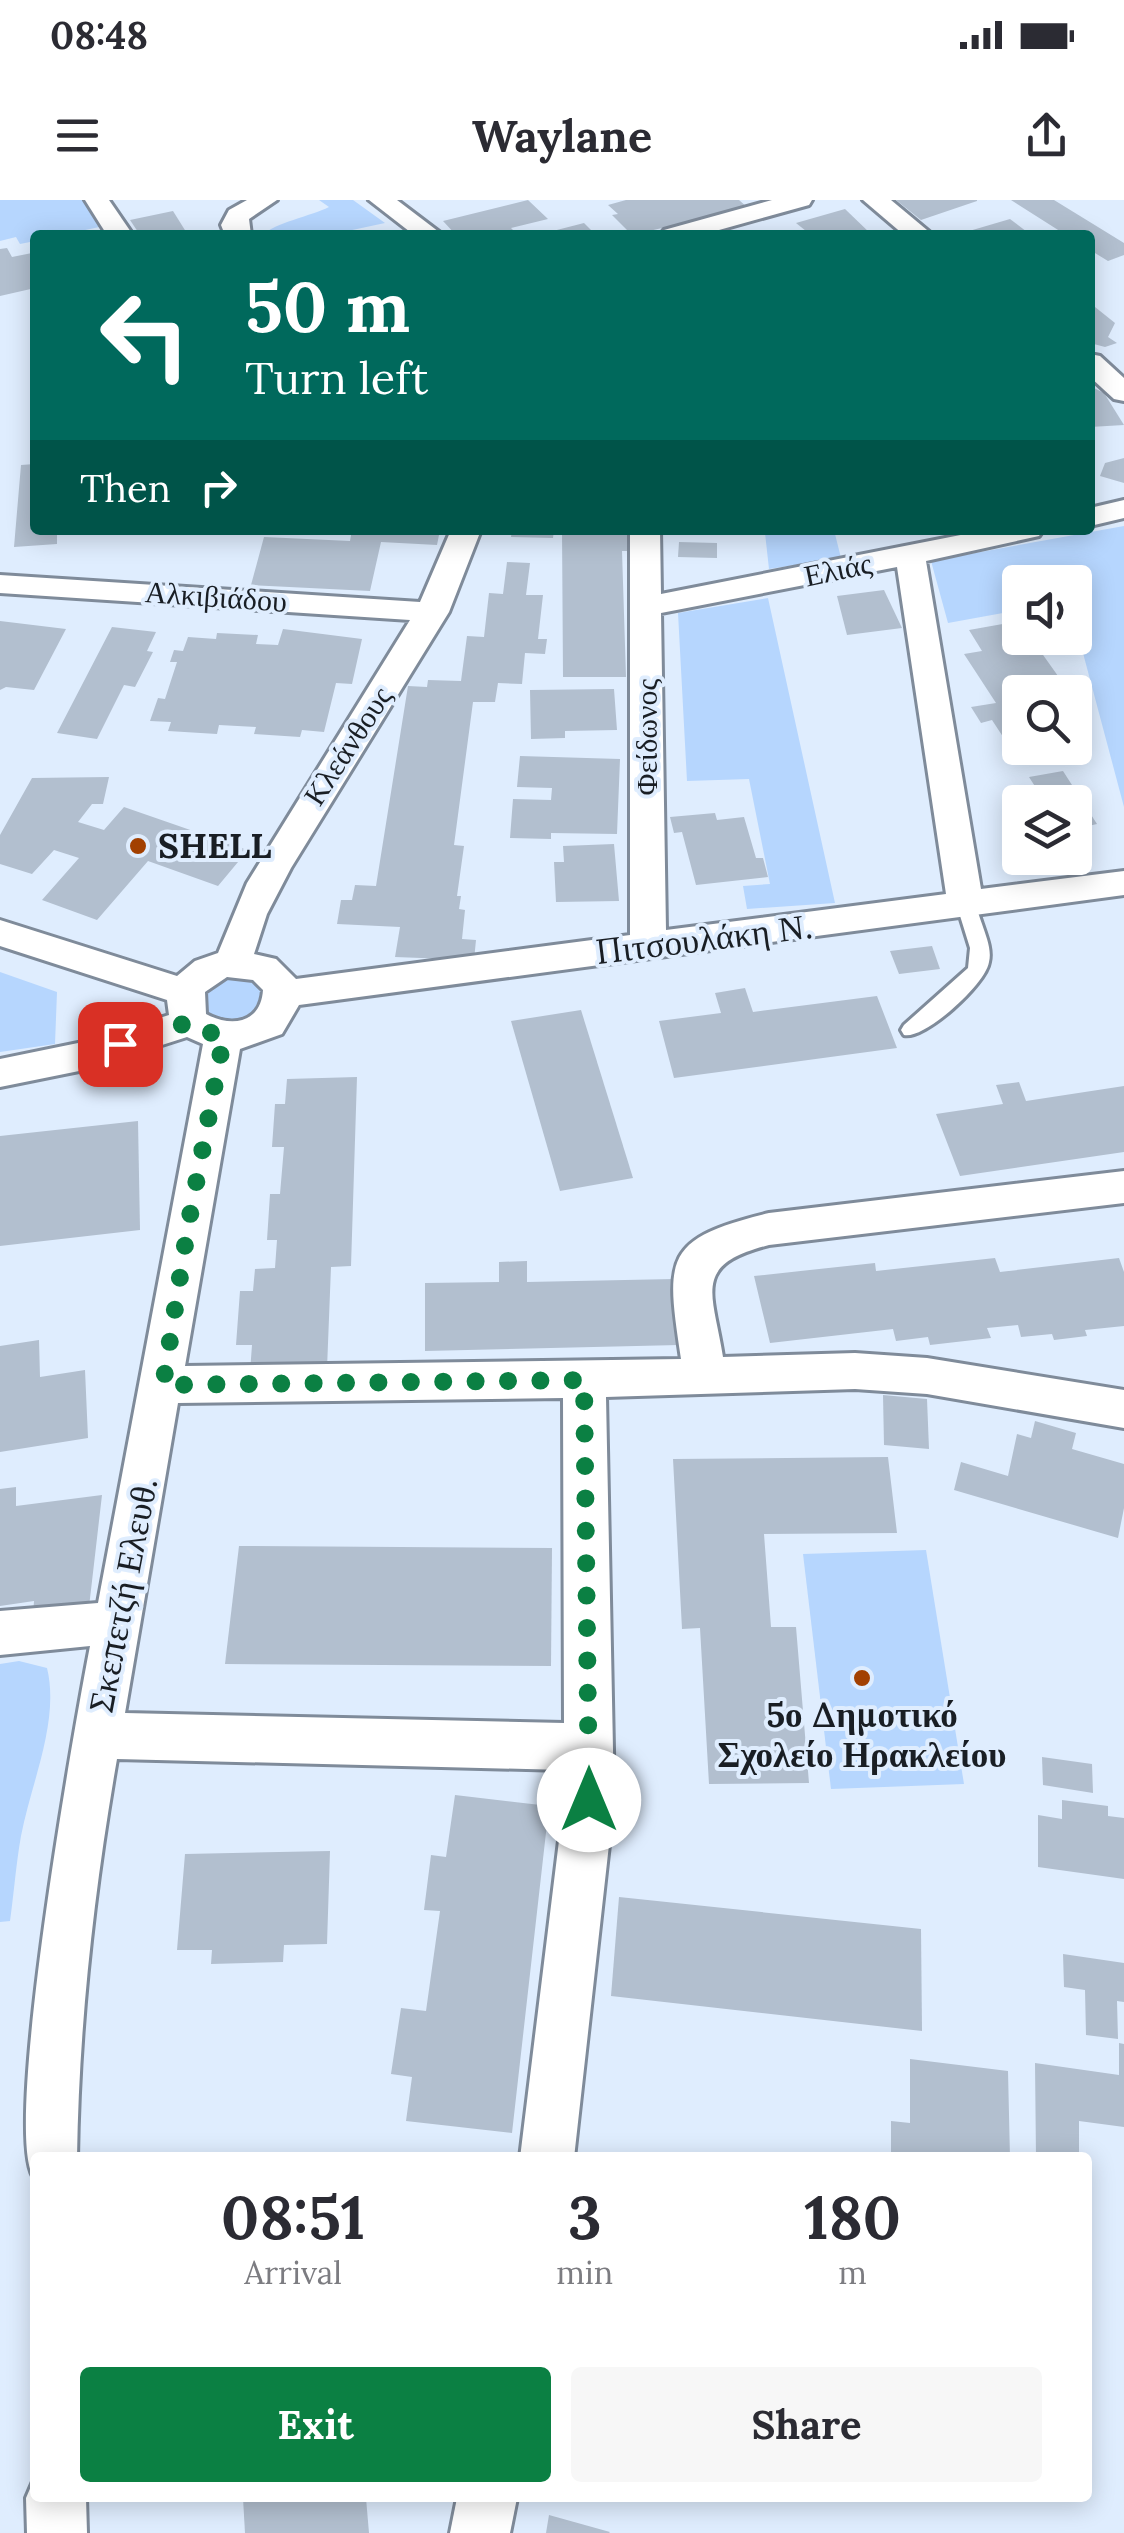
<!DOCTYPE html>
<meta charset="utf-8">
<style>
body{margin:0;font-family:Lora,serif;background:#f7f7f7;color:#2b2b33;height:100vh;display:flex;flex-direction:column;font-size:38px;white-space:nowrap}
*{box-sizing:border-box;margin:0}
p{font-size:32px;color:#7c7c81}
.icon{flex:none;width:55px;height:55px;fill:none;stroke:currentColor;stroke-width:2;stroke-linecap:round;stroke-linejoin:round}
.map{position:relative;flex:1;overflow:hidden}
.drawer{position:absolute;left:30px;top:1952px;width:1062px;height:350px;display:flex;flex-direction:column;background:#fff;border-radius:10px;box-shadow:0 5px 25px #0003}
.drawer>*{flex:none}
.top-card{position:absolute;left:30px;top:30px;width:1065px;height:305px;border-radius:10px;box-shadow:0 5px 25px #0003;background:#00695c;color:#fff;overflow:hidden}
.tools{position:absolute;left:1002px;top:365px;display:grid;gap:20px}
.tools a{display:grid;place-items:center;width:90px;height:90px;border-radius:10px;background:#fff;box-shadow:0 5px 25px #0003;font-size:50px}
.pin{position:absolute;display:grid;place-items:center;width:85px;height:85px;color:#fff;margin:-42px;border-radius:20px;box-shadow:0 5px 15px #0006}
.me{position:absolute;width:110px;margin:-55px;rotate:0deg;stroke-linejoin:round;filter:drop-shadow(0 0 8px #0008)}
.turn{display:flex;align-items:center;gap:35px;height:210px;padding:0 50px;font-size:45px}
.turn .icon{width:130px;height:130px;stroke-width:2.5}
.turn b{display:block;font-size:70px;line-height:85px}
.then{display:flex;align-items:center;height:95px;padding:0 50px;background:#0003;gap:20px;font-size:38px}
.eta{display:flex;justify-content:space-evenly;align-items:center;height:170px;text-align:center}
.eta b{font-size:60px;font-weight:700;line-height:70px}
.primary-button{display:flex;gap:20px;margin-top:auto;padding:20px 50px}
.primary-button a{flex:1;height:115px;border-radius:10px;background:#0b8043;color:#fff;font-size:40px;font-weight:700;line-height:115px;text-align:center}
.primary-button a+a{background:#f7f7f7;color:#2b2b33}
.status{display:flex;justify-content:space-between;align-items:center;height:70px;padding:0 50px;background:#fff;direction:ltr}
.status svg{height:28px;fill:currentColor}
header{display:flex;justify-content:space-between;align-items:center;height:130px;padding:0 50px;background:#fff;font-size:45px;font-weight:700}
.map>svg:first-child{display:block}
.green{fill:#b6d6fe}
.building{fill:#b2bfcf}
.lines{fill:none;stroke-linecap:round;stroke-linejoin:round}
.lane-casing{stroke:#7f8b9a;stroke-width:6}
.street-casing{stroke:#7f8b9a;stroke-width:6}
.lane{fill:#fff;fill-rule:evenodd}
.street{fill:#fff;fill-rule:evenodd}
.route{stroke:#0b8043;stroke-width:18;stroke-dasharray:0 32.4}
.poi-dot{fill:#a24001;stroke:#dfedfe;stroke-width:4}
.labels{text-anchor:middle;stroke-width:8;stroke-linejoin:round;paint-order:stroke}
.far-street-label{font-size:30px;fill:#191e24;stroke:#dfedfe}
.poi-label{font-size:35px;font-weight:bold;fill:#191e24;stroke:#dfedfe;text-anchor:start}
.street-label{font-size:35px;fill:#191e24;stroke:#dfedfe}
</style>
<div class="status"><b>08:48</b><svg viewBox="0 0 49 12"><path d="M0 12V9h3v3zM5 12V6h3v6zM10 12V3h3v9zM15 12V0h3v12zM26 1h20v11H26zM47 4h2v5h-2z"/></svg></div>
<header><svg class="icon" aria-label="menu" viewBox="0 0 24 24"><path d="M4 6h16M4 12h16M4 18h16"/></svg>Waylane<svg class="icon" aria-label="share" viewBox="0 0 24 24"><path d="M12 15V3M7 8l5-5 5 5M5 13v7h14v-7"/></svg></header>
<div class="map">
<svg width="1124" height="2333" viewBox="0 0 1124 2333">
<rect width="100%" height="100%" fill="#dfedfe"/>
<!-- green -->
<g class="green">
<path d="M0 0H87L104 26 62 35H35V41L20 44 16 37 0 41Z"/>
<path d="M319 0H353L385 23 329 35H263C274 23 311 16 329 7Z"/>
<path d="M1124 326V607L1075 423V382H1020V410L948 423 931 361Z"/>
<path d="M722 330H834L841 358 769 369 765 333 723 335Z"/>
<path d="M768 398 835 703 747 709 743 686 770 684 749 579 687 581 678 413Z"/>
<path d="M0 772 57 792 55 844 0 852Z"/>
<path d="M229 775 255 779 266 793 256 815 235 823 206 814 202 795 206 788Z"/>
<path d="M926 1350 964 1584 831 1589 803 1354Z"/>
<path d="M19 1461 47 1468C60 1521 31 1583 21 1636 16 1664 14 1693 10 1721L0 1722V1464Z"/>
</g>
<!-- building -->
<g class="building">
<path d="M528 0 548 19 511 28 518 35H456L443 21Z"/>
<path d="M626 0H739L748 8 632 35 612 15 618 14 608 5Z"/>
<path d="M896 0H977V1L921 20Z"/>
<path d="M1011 0H1054L1124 43V55L1108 61 1090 50V35H1066Z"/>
<path d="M845 9 872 35H811L796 23Z"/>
<path d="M173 11 188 35H140L130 20Z"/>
<path d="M1010 19 1031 35H959V34Z"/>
<path d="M584 23 596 35H552L549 32Z"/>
<path d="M7 48 12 57 32 53 35 88 0 96V49Z"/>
<path d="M1090 103 1115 123 1108 137 1117 143 1105 147 1090 143Z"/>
<path d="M1090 186 1104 193 1124 225 1090 227Z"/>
<path d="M1124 258V283L1100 276 1105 263Z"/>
<path d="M35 264V330H57V344L14 347 21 265Z"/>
<path d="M352 330H440L437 345 381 342 370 391 251 385 264 337 350 341Z"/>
<path d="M512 330H554L553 338 511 337Z"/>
<path d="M562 330H631V351H622L626 477H563Z"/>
<path d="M679 342 717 343V358L678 357Z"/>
<path d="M507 362 530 363 526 395H543L538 439H547L545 454 525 453 522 484 498 483 495 502H473L454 645 464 646 457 696H461L459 709 465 710 462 739 476 740 474 760 395 757 400 727 337 724 341 700H352L355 685 376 686 408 486 427 487 428 480 461 481 467 436 484 437 489 393 503 394Z"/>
<path d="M884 390 902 428 847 435 837 396Z"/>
<path d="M0 421 66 429 34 490 6 487 0 490Z"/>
<path d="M1020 421V438H1031L1058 476 1049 478 1055 486 1046 488 1049 492H1020V548L1011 549 992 520 981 523 971 507 996 503 964 454 982 451 969 430Z"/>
<path d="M112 427 156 432 147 451 153 452 135 487 124 485 97 539 57 533Z"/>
<path d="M283 429 362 439 352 484 336 483 324 532 302 530 300 537 254 534 256 527 219 525 217 534 168 531 171 522 150 521 158 498 165 499 177 462H170L174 450 183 451 188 437 216 439 217 433 258 435 256 444 278 445Z"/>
<path d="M614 489 617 530 565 531V538L531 539 530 490Z"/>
<path d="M520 556 620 559 617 634 551 633V639L510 638 513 599 551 600 552 588 517 587Z"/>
<path d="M1063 571 1097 624 1075 629V602H1045L1029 577Z"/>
<path d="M109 577 103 604H92L78 622 104 630 124 607 248 650 218 686 148 661 97 720 42 700 79 658 54 650 32 674 0 664V635L32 578Z"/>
<path d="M1020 600V639L1013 627 1018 626 1004 603Z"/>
<path d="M715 613 717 620 744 617 756 658H763L768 677 696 685 682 632 674 633 670 617Z"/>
<path d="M614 644 619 701 556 702 554 662H564L563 646Z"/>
<path d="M932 746 940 769 899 774 890 751Z"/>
<path d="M745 788 753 812 877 796 897 848 674 878 659 821 721 813 715 793Z"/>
<path d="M581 810 633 978 560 991 511 821Z"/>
<path d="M357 877 351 1066 331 1067 327 1169 250 1172 252 1145H236L240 1091H253L255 1069 275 1068 277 1040H267L270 994H280L284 947H272L275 904H285L287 879Z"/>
<path d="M1019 882 1026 901 1124 886V952L960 976 936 914 1003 904 996 885Z"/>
<path d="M138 921 140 1030 0 1046V936Z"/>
<path d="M995 1058 1000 1072 1119 1058 1124 1072V1126L1085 1130 1087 1136 1054 1140 1052 1134 1021 1137 1018 1125 987 1128 991 1138 930 1145 928 1137 896 1141 893 1129 770 1143 754 1076 875 1063 876 1071Z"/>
<path d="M527 1061V1082L674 1079 679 1145 425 1151V1083L499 1082V1062Z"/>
<path d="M39 1140 40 1177 85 1170 88 1238 0 1252V1146Z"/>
<path d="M883 1195 927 1199 929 1249 884 1245Z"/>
<path d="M1035 1221 1076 1233 1072 1249 1124 1264V1308L1118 1338 954 1290 961 1262 1008 1276 1017 1234 1031 1238Z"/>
<path d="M888 1257 897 1333 764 1334 771 1427H796L809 1583 709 1584 700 1428 682 1429 673 1259Z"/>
<path d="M16 1287V1306L102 1295 89 1407 33 1415 34 1401 0 1406V1289Z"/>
<path d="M239 1346 552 1348 551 1466 225 1464Z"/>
<path d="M1042 1557 1092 1564 1093 1593 1043 1585Z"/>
<path d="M455 1595 549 1606 512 1933 406 1921 412 1877 391 1874 401 1808 426 1811 440 1711 424 1710 431 1655 446 1657Z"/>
<path d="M1062 1600 1108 1606V1616L1124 1618V1679L1038 1667V1615L1062 1619Z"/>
<path d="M330 1651 327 1744 284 1745 283 1762 211 1764 212 1750H177L185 1654Z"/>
<path d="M619 1697 921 1729 922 1831 611 1796Z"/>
<path d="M1063 1754 1124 1763V1802L1117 1801 1118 1839 1086 1835 1085 1790 1064 1787Z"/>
<path d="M1119 1843 1124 1844V1927L1079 1921V1958H1036L1035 1863 1119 1875Z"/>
<path d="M910 1859 1008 1871 1010 1958H891V1921L910 1923Z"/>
<path d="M243 2298H366L369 2333H245Z"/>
<path d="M549 2315 610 2332 609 2333H546Z"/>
</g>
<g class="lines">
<defs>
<path id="lane" d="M966 699C977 704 978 713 982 724 986 736 992 750 989 762 986 784 924 840 904 835L901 830 904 825 968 768 970 748 957 706Z"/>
<g id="street">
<path d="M85 0H109L133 35H107Z"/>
<path d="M247 0H277L249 19 251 35H225L221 25 229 10Z"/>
<path d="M369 0H397L443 35H414Z"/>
<path d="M772 0H812L809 5 701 35H660L664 30Z"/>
<path d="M863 0H891L933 35H904Z"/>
<path d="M1090 154 1100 156 1124 178V201L1114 199 1090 177Z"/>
<path d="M1124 300V318L1090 326V308Z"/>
<path d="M451 330H481L449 412 291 668 267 714 254 754 276 759 296 779 630 735V330H660L661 394 986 330H1043L1039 336 926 361 981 689 1124 671V695L299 805 282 834 240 849 185 1166 681 1159C666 1058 662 1039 769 1013L1124 971V1003L769 1045C691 1065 713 1092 723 1157L855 1153 927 1158 1124 1190V1228L927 1194 855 1189 606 1197 614 1600 574 1958H520L564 1600V1570L117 1559C94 1691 79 1823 77 1958H35V1979C0 1942 76 1518 90 1446L0 1455V1411L98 1403 203 844 187 837 84 870 0 887V859L83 842 169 815 167 800 0 746V720L177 776 195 761 218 753 247 683 410 420 0 393V375L420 402ZM897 367 946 694 666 730 661 413ZM227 777 253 780 263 790C261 823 232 828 206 814L205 792ZM563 1198 564 1523 125 1513 178 1203Z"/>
<path d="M35 2277V2298H86L87 2333H27L26 2298Z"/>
<path d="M457 2298H517L510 2333H450Z"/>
</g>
</defs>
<!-- lane casing -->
<use href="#lane" class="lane-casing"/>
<!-- street casing -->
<use href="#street" class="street-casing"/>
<!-- lane -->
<use href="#lane" class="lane"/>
<!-- street -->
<use href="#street" class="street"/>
</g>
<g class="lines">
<!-- route -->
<path class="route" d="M120 844 190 822 204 831 224 836 188 1026 163 1185 584 1180 589 1600"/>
</g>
<!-- markers -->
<g class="poi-dot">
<circle cx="138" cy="646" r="10"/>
<circle cx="862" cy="1478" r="10"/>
</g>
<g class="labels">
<!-- far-street labels -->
<g class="far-street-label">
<text transform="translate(838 370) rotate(-12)" y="10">Ελιάς</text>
<text transform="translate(216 397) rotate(4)" y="10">Αλκιβιάδου</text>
<text transform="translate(647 537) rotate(-90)" y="10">Φείδωνος</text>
<text transform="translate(348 546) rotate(-57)" y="10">Κλεάνθους</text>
</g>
<!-- poi labels -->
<g class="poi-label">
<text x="158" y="658">SHELL</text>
<text x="862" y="1527" text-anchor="middle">5ο Δημοτικό<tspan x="862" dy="40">Σχολείο Ηρακλείου</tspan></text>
</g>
<!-- street labels -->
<g class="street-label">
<text transform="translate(704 739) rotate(-7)" y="12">Πιτσουλάκη Ν.</text>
<text transform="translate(123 1395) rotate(-79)" y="12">Σκεπετζή Ελευθ.</text>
</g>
</g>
</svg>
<div class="tools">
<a><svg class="icon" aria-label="sound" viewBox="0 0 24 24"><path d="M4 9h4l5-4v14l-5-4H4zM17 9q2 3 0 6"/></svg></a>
<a><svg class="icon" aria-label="search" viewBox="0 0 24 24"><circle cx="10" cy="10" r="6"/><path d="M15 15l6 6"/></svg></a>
<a><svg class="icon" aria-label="layers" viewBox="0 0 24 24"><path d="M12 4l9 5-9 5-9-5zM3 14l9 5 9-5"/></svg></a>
</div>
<div class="pin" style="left:120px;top:844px;background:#d93025"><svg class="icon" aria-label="arrive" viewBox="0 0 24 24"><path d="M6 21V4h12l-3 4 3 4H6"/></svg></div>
<svg class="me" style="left:589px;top:1600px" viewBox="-20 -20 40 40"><circle r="19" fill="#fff"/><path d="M0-13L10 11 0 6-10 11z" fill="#0b8043"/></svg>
<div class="top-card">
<div class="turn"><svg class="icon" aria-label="left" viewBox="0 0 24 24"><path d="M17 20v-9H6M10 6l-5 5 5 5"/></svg><div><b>50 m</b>Turn left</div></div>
<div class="then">Then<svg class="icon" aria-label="right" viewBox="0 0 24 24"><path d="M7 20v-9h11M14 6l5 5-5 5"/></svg></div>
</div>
<section class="drawer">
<div class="eta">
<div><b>08:51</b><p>Arrival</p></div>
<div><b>3</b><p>min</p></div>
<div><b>180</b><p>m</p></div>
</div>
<div class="primary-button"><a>Exit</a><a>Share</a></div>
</section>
</div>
